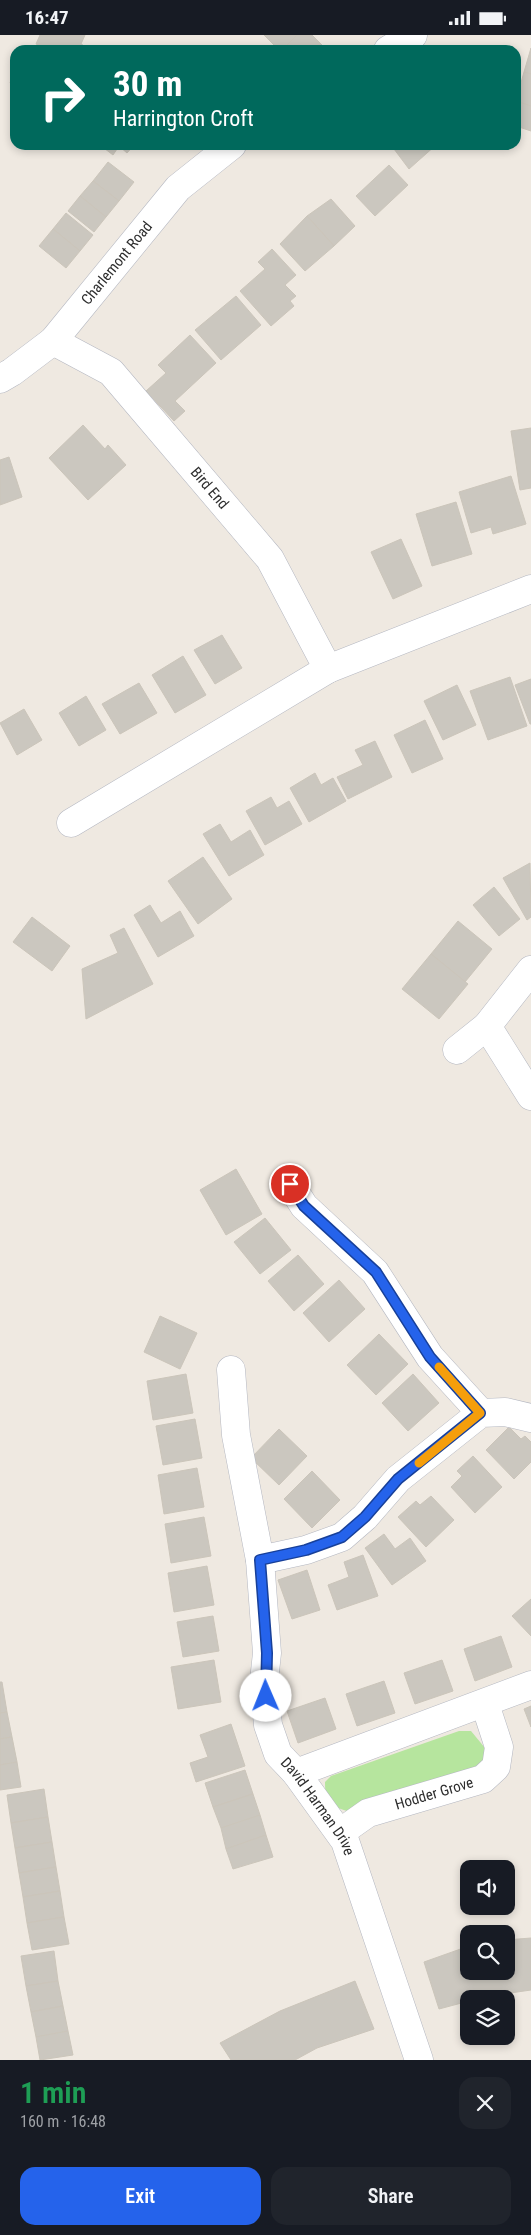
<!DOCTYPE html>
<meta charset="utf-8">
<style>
body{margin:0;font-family:"Roboto Condensed",sans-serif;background:#20242c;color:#f1f3f6;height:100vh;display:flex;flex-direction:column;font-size:19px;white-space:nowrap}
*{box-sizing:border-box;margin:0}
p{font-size:16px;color:#9ea1a6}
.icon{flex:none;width:28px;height:28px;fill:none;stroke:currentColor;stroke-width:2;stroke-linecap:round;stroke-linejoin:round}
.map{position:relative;height:2025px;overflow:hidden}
.side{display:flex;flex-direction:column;background:#171b24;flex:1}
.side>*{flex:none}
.hud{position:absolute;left:10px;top:10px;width:511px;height:105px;border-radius:15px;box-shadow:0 2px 8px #0003;background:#00695c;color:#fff;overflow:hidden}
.tools{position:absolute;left:460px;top:1825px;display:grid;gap:10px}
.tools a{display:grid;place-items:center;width:55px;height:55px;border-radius:10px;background:#171b24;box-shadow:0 2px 8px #0003;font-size:25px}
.pin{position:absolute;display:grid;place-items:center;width:42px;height:42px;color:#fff;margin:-21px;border:2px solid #fff;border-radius:50%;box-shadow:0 1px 5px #0007}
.me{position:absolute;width:55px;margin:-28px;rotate:359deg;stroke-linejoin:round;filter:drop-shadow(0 0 4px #0008)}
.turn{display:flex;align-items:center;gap:18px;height:105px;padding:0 20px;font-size:22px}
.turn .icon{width:65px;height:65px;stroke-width:2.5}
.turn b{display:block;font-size:35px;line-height:42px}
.round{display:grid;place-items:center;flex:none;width:52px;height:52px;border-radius:15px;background:#20242c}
.summary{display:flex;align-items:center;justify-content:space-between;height:85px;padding:0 20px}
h1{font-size:30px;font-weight:600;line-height:38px;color:#1e9e55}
.cta{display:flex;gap:10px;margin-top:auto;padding:10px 20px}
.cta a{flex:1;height:58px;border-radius:15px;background:#2563eb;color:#fff;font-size:20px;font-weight:600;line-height:58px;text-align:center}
.cta a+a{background:#20242c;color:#f1f3f6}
.status{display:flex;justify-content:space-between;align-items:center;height:35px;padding:0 25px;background:#171b24;direction:ltr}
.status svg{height:14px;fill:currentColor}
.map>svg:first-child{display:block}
.grass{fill:#b6e59e}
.building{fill:#cbc7bf;stroke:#cbc5ba}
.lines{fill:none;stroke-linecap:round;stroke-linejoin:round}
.minor-casing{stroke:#b4b7c1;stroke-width:29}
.minor{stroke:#fff;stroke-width:28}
.route-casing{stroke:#184099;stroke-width:12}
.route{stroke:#2563eb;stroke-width:9}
.slow{stroke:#f59e0b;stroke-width:9}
.labels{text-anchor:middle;stroke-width:4.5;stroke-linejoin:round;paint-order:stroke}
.street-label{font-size:15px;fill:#2e2e2e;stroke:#fff}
</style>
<div class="status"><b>16:47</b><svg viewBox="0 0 49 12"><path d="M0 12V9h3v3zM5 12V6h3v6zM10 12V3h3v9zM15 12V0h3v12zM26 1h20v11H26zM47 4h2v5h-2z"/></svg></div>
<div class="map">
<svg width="531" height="2025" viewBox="0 0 531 2025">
<rect width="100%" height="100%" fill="#efe9e1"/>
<!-- grass -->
<path class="grass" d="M459 1696H471L485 1713 484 1725 477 1733 347 1776C329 1771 325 1766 325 1747L331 1741Z"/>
<!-- building -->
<g class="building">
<path d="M40 0H85L81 9 86 12 84 15H51L36 9Z"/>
<path d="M264 0H297L282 15H279Z"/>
<path d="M297 0H312L322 10 317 15H282Z"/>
<path d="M531 13V39L524 37Z"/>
<path d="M15 37V51L10 48Z"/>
<path d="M524 37 531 39V71L516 66Z"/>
<path d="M516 66 531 71V96L516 91Z"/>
<path d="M100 110H134L127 118 119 111 113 120Z"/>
<path d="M391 110H436L409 134Z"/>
<path d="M108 127 134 147 119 166 93 146Z"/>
<path d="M389 130 408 150 375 181 356 161Z"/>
<path d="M93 146 119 166 106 182 80 161Z"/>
<path d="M80 161 106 182 94 197 68 176Z"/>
<path d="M331 164 355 191 334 211 307 181Z"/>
<path d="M66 178 93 200 80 216 53 194Z"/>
<path d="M307 181 334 211 305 236 280 209Z"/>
<path d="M53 194 80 216 66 233 39 211Z"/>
<path d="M272 214 296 240 285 250 296 261 290 266 294 271 271 291 240 256 265 234 258 227Z"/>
<path d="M236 261 261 290 221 325 195 295Z"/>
<path d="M190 300 216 328 175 366 185 376 174 386 146 356 166 338 158 330Z"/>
<path d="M83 390 105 414 108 410 126 430 88 465 49 423Z"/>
<path d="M531 393V453L520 455 511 396Z"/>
<path d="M9 422 22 462 0 470V425Z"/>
<path d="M511 441 526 489 493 499 491 492 471 498 459 457Z"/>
<path d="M456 467 472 519 432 531 416 479Z"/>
<path d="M401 504 422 551 393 564 371 517Z"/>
<path d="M222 600 242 633 215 649 194 615Z"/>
<path d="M183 621 206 660 175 678 152 640Z"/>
<path d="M510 642 527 691 488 705 470 656Z"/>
<path d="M531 644V689H530L515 650Z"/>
<path d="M139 648 157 678 120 699 102 669Z"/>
<path d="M457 650 476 690 443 705 424 666Z"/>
<path d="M86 661 106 695 79 711 59 678Z"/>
<path d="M24 674 42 705 17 720 0 688Z"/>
<path d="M425 685 443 724 412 738 394 700Z"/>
<path d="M375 706 392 742 348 764 337 742 363 730 355 715Z"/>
<path d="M315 738 321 750 333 743 346 766 309 787 290 753Z"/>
<path d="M271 762 277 773 289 766 302 789 265 810 246 776Z"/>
<path d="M220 789 231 807 250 795 264 820 229 841 203 799Z"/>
<path d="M203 822 232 864 198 889 168 846Z"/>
<path d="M530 828 531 882 527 885 503 843Z"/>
<path d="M494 852 520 884 499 901 473 870Z"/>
<path d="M150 870 161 888 180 876 194 901 158 922 134 880Z"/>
<path d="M32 882 70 911 52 936 13 907Z"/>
<path d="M458 886 492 914 465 947 431 919Z"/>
<path d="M124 893 153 949 86 984 82 934 118 918 110 900Z"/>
<path d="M431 919 468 949 439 984 402 954Z"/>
<path d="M236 1134 262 1179 226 1200 200 1155Z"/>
<path d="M265 1183 291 1215 260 1239 234 1207Z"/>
<path d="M298 1220 324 1249 294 1276 268 1246Z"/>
<path d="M339 1245 365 1274 329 1307 303 1278Z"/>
<path d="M160 1281 197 1298 180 1334 144 1317Z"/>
<path d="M379 1299 408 1329 376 1360 347 1330Z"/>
<path d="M186 1339 193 1378 153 1385 147 1346Z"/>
<path d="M413 1339 439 1368 408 1396 382 1368Z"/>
<path d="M195 1384 202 1423 163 1430 156 1391Z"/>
<path d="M509 1392 521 1404 525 1401 531 1407V1427L514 1444 486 1415Z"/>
<path d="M279 1394 307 1421 279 1450 251 1423Z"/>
<path d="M473 1421 502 1452 475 1478 451 1452 462 1441 457 1436Z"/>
<path d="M197 1433 204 1472 164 1479 158 1440Z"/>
<path d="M312 1436 340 1465 312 1493 284 1464Z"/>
<path d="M431 1461 454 1485 426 1512 398 1482 416 1466 420 1470Z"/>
<path d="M204 1482 211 1521 171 1528 165 1489Z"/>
<path d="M384 1499 395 1514 410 1503 426 1526 392 1550 365 1513Z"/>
<path d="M363 1520 378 1561 337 1575 328 1550 349 1542 344 1527Z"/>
<path d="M207 1531 214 1570 174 1577 168 1538Z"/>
<path d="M307 1535 320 1575 292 1584 278 1545Z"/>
<path d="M531 1564V1601L512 1581Z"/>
<path d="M213 1581 219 1616 183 1622 177 1587Z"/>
<path d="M501 1601 512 1632 475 1646 464 1614Z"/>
<path d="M214 1625 221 1667 178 1674 171 1632Z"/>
<path d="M442 1625 453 1656 415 1669 404 1638Z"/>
<path d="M384 1646 395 1678 357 1691 346 1659Z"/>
<path d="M0 1647H2L7 1677 0 1678Z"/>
<path d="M325 1663 336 1694 298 1708 287 1676Z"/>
<path d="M531 1671V1692L524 1674Z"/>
<path d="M7 1677 12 1702 0 1704V1678Z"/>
<path d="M231 1689 245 1731 196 1747 190 1728 208 1722 200 1700Z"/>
<path d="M12 1702 17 1727 0 1730V1704Z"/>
<path d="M17 1727 21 1752 0 1755V1730Z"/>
<path d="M245 1735 253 1759 213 1772 205 1748Z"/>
<path d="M44 1754 48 1782 11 1788 7 1760Z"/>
<path d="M253 1759 260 1780 221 1793 213 1772Z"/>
<path d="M260 1780 266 1800 226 1814 221 1793Z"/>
<path d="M48 1782 52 1807 15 1813 11 1788Z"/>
<path d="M266 1800 273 1822 233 1834 226 1814Z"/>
<path d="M52 1807 56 1832 19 1838 15 1813Z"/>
<path d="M56 1832 60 1856 23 1862 19 1838Z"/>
<path d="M60 1856 64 1882 27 1888 23 1862Z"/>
<path d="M64 1882 69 1909 32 1915 27 1888Z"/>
<path d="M531 1903V1955L469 1964V1966L439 1974 424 1927 469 1911V1936H506V1905Z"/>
<path d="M54 1916 58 1946 26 1951 21 1921Z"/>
<path d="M58 1946 63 1971 31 1977 26 1951Z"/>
<path d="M355 1946 374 1994 317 2013 295 2025H231L220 2008 280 1976Z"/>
<path d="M63 1971 68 1996 36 2002 31 1977Z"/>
<path d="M68 1996 73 2020 40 2025 36 2002Z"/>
</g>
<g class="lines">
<defs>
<g id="minor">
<path d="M388 15 413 0"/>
<path id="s1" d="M53 306 111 337 270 524 328 634"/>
<path id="s2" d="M0 344 12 337 53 306 178 153 232 110"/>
<path d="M71 788 328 634 531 554"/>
<path d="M487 991 531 1061"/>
<path d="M457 1015 487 991 531 935"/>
<path d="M290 1149 304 1171 375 1237 430 1322 481 1378"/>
<path id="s3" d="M231 1335 236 1400 260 1525 267 1618 264 1646 268 1690 278 1719 296 1738 345 1806 419 2025"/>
<path d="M260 1525 306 1515 342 1502 365 1482 398 1444 481 1378 505 1377 531 1383"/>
<path d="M296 1738 531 1650"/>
<path id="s4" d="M341 1797 368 1778 483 1744 496 1732 499 1712 485 1669"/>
</g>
</defs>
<!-- minor casing -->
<use href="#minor" class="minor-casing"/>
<!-- minor -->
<use href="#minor" class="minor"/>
</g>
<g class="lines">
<defs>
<path id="route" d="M266 1661 267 1618 260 1525 306 1515 342 1502 365 1482 398 1444 480 1378 430 1322 376 1237 304 1171 290 1149"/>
</defs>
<!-- route casing -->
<use href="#route" class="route-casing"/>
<!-- route -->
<use href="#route" class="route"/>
<!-- slow -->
<path class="slow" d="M419 1428 480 1378 439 1332"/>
</g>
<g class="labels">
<!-- street labels -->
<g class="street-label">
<text dy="5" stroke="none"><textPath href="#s2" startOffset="166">Charlemont Road</textPath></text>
<text dy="5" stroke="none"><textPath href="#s1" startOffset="218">Bird End</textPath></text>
<text dy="5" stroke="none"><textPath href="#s4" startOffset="102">Hodder Grove</textPath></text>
<text dy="5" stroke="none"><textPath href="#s3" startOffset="455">David Harman Drive</textPath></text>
</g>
</g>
</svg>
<div class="tools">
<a><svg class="icon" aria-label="sound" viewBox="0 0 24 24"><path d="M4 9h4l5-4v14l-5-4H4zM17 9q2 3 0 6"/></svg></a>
<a><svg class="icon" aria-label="search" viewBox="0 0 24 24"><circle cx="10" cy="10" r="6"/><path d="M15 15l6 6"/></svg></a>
<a><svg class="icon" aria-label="layers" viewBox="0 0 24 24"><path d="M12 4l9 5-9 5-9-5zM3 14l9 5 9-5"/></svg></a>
</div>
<div class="pin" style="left:290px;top:1149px;background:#d93025"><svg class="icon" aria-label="arrive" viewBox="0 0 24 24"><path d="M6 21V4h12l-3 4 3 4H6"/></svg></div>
<svg class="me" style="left:266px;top:1661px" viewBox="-20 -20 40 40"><circle r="19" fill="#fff"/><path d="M0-13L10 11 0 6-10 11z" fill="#2563eb"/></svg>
<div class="hud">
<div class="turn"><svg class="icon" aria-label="right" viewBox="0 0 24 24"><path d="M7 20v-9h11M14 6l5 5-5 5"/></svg><div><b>30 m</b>Harrington Croft</div></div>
</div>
</div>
<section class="side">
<div class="summary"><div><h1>1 min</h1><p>160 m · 16:48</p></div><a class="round"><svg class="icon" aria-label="close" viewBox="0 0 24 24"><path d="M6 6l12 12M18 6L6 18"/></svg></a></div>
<div class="cta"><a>Exit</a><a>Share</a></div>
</section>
